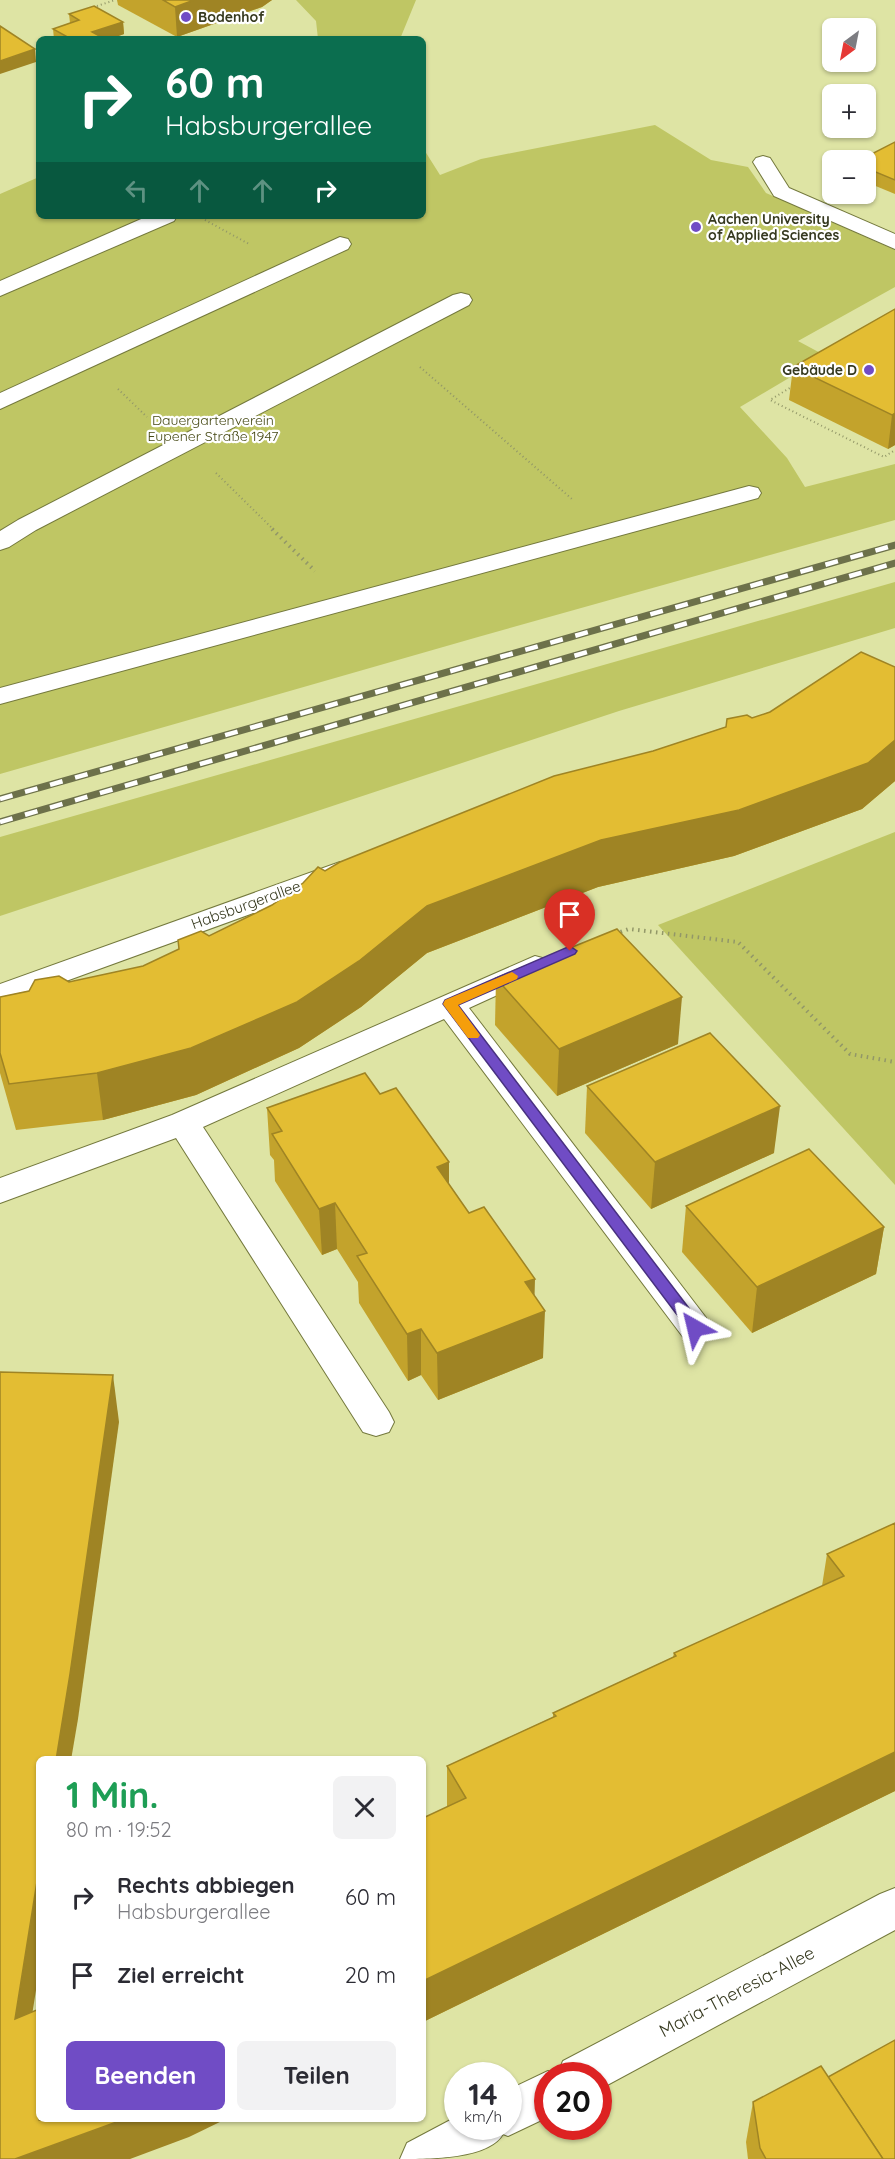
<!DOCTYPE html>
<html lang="de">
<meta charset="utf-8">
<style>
body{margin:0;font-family:Quicksand,sans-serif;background:#f2f2f3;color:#2b2b33;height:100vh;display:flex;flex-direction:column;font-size:22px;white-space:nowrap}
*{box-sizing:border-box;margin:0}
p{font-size:20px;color:#7c7c81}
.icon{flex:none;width:33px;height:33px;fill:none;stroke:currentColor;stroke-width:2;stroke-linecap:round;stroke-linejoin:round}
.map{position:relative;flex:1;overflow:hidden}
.details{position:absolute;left:36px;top:1756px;width:390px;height:366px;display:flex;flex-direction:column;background:#fff;border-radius:9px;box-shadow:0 2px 4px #0004}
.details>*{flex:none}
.guide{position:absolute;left:36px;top:36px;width:390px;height:183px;border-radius:9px;box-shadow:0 2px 4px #0004;background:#0b6e4f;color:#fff;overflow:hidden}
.needle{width:39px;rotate:212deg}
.tools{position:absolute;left:822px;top:18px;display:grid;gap:12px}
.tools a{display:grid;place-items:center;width:54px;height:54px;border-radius:9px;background:#fff;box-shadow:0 2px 4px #0004;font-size:30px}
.speed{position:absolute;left:444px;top:2062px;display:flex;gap:12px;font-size:30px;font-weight:700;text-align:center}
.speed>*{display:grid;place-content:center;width:78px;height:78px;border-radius:50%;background:#fff;box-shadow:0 2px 4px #0004;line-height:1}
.speed small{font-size:15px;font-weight:400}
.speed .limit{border:9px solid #d22;background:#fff;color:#111}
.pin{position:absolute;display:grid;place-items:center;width:51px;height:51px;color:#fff;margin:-62px -26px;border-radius:50% 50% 50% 0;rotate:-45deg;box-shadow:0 0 6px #0007}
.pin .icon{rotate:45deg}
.me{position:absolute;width:66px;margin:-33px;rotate:323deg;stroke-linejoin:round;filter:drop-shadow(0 0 4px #0008)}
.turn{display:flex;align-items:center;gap:21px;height:126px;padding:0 30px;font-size:27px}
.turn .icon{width:78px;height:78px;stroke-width:2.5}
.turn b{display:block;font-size:42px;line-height:51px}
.lanes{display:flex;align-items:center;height:57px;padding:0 30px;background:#0003;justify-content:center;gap:30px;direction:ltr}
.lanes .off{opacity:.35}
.round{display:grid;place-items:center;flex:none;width:63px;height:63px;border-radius:9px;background:#f2f2f3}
.overview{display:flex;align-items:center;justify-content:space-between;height:102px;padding:0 30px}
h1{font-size:36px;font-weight:800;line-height:45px;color:#1e9e55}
.button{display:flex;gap:12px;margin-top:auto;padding:12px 30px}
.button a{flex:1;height:69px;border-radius:9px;background:#704cc5;color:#fff;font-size:24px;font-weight:800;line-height:69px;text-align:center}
.button a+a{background:#f2f2f3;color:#2b2b33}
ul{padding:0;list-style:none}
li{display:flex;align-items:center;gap:18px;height:78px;padding:0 30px}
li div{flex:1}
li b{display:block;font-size:22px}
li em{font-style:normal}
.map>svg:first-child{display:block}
.green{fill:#bfc664}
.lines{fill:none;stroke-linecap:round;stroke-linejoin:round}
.lane-casing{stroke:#74793d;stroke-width:2}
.street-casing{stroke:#74793d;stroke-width:2}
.path-far1{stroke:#929768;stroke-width:2;stroke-dasharray:1 3;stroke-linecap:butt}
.path{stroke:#929768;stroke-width:4;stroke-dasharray:1.5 4.5;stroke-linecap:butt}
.lane{fill:#fff;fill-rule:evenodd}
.street{fill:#fff;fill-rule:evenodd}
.rail-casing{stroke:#6d714a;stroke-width:7}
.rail{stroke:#fff;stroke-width:4.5;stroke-dasharray:13;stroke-linecap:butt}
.wall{fill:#c3a32c}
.shaded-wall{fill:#9f8424}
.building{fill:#e3bd33;stroke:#9f8424;stroke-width:1.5}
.route{fill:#704cc5;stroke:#493180;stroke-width:1.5}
.slow{fill:#f59e0b}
.poi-dot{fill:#704cc5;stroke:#fff;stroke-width:2}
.labels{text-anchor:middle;stroke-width:4.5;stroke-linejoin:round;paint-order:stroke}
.far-poi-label{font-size:14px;font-weight:bold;fill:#36391f;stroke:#fff;text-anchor:start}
.far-park-label{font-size:14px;fill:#474a16;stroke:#fff}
.street-label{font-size:15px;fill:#36391f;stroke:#fff}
.near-street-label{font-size:18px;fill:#36391f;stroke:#fff}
</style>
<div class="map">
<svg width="895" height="2159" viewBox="0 0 895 2159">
<rect width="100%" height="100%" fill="#dee4a4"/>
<!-- green -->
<g class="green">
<path d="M296 0H416L400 39H318L316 21Z"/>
<path d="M655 125 711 160 748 167 766 193 895 250V287L798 341 826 356 740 407 787 458 805 487 895 464V520L478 637 0 774V194L39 177V216H423V148L440 175 481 159Z"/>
<path d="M895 582V628L619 711 0 916V837Z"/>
<path d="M895 832V1185L658 925Z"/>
</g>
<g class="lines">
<defs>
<g id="lane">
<path d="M763 156 770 158 789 188 895 234V249L774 196 753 162 756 158Z"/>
<path d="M148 216H177L174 221 0 296V281Z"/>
<path d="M340 237 348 239 351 244 348 249 0 409V393Z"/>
<path d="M461 293 469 295 472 300 469 305 36 530 9 547 0 550V531L18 520 453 295Z"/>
<path d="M749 486 758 488 761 493 758 498 0 704V688Z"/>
<path d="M340 862 350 864 355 871 350 878 0 1005V984Z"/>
<path d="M535 956 546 959 550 966 546 973 469 1008 707 1319 712 1328 707 1337 695 1341 683 1337 444 1019 203 1127 389 1412 394 1422 389 1432 376 1436 363 1432 176 1138 0 1203V1178L172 1115Z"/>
</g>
<path id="street" d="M895 1888V1930L598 2090V2076H548V2117L508 2136 503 2134C489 2159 430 2159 400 2159L407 2143 458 2116V2127H508V2090L548 2071 557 2075 563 2061 880 1894Z"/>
</defs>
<!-- lane casing -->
<use href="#lane" class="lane-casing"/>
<!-- street casing -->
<use href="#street" class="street-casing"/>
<!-- path-far1 -->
<g class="path-far1">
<path d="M97 6 115 0"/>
<path d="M205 220 249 244"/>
<path d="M420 367 573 500"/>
<path d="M793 386 770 400 884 457 895 450"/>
<path d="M118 389 147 417"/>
<path d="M216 473 274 530"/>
</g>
<!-- path -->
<g class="path">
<path d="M272 529 315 571"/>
<path d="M615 934 629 929 738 942 850 1054 895 1062"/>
</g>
<!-- lane -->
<use href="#lane" class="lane"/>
<!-- street -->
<use href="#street" class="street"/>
<defs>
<g id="rail">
<path d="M0 799 895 545"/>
<path d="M0 822 895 563"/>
</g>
</defs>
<!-- rail casing -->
<use href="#rail" class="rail-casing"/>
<!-- rail -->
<use href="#rail" class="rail"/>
</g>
<!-- wall -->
<g class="wall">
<path d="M117 0H272L262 7 177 37 118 5Z"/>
<path d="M69 14 123 22 124 34 110 39H54L53 29 70 23Z"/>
<path d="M895 142V194L866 182V160Z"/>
<path d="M895 309V445L888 449 789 400 793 367Z"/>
<path d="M895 667V781L862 809 734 856 598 887 427 953 361 1007 299 1048 196 1095 103 1120 16 1130 0 1073V997L143 966 179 950 178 940 209 936 272 905 325 871 653 751 752 718Z"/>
<path d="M496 978 678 1044 557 1096 495 1025Z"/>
<path d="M587 1086 774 1153 651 1209 585 1133Z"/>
<path d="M380 1094 449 1162V1184L469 1213 534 1296 543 1358 438 1400 421 1375 408 1381 359 1303 358 1282 337 1249 322 1255 275 1181 274 1160 270 1155 267 1108Z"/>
<path d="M686 1206 884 1227 876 1274 752 1333 682 1252Z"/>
<path d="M895 1523V1791L423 2022V1818L447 1807V1766L553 1717V1713L673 1657 674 1653 822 1586 827 1554Z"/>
<path d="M828 2077 895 2159H748L746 2142 753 2102Z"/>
</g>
<!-- shaded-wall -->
<g class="shaded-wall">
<path d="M194 0H272L262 7 177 37 175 7Z"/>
<path d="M123 22 124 34 110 39H93L92 32Z"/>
<path d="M35 49 36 62 0 74V61Z"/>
<path d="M895 413V445L888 449 892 415Z"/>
<path d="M895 740V781L862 809 734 856 598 887 427 953 361 1007 299 1048 196 1095 103 1120 97 1073 427 906 601 840Z"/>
<path d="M682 997 678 1044 557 1096 559 1049Z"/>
<path d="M780 1106 774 1153 651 1209 655 1162Z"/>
<path d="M449 1162V1209L437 1167Z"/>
<path d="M335 1203 337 1249 322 1255 319 1209Z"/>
<path d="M884 1227 876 1274 752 1333 757 1287Z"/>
<path d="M535 1279 534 1315 545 1311 543 1358 438 1400 437 1353 525 1282Z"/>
<path d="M421 1329V1375L408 1381 407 1334Z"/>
<path d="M113 1375 119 1422 78 1719 71 1760H56Z"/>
<path d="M895 1752V1791L423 2022V1981Z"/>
<path d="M39 1869V1971L25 2060 15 2019Z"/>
<path d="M122 2120H224L189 2137 130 2159H15Z"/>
</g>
<!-- building -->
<g class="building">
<path d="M163 0H194L175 7Z"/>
<path d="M94 6 123 22 92 32 105 39H71L53 29 79 20 69 14Z"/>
<path d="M0 26 35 49 0 61Z"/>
<path d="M895 142V180L866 168V160H860Z"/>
<path d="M895 309V413L892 415 793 367Z"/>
<path d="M861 652 895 667V740L868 763 739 810 601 840 427 906 359 961 297 1002 191 1048 97 1073 9 1084 0 1053V997L29 991 35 980 59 976 69 982 143 966 179 949 178 940 201 931 209 936 272 905 303 883 318 867 325 871 340 862 554 776 653 751 726 727 727 719 747 715 752 718 770 712Z"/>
<path d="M617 929 682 997 559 1049 496 978Z"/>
<path d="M710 1033 780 1106 655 1162 587 1086Z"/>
<path d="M365 1073 380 1094 396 1088 449 1162 437 1167 469 1213 484 1207 535 1279 525 1282 545 1311 437 1353 421 1329 407 1334 357 1256 367 1253 335 1203 319 1209 272 1134 282 1131 267 1108Z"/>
<path d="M809 1149 884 1227 757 1287 686 1206Z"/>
<path d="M0 1372 113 1375 70 1674 56 1760H39V1869L15 2019 39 2009V2120H122L15 2159H0Z"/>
<path d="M895 1523V1752L423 1981V1818L466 1798 447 1766 556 1716 553 1713 676 1656 674 1653 844 1576 827 1554Z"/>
<path d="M895 2040V2159H883L828 2077Z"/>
<path d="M821 2066 883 2159H766L760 2148 753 2102Z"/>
</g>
<!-- route -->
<path class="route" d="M570 946 577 951 575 954 458 1005 701 1324 703 1328 701 1332H690L443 1004 445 1000Z"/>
<!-- slow -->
<path class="slow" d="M512 972 518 976 517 979 458 1005 480 1035 478 1038H468L445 1007 443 1004 445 1000Z"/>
<!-- markers -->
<g class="poi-dot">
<circle cx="186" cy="17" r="6"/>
<circle cx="696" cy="227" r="6"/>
<circle cx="869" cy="370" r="6"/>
</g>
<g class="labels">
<!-- far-poi labels -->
<g class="far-poi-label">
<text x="198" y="22">Bodenhof</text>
<text x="708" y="224">Aachen University<tspan x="708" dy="16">of Applied Sciences</tspan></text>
<text x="857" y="375" text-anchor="end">Gebäude D</text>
</g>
<!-- far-park labels -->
<g class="far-park-label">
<text x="213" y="425">Dauergartenverein<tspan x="213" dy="16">Eupener Straße 1947</tspan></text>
</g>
<!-- street labels -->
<g class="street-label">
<text transform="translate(246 905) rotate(-20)" y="5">Habsburgerallee</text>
</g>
<!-- near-street labels -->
<g class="near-street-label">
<text transform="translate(737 1992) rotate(-28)" y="6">Maria-Theresia-Allee</text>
</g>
</g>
</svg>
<div class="tools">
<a><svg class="needle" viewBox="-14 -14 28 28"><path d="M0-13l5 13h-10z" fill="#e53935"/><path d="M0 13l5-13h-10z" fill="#7c7c81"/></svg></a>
<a>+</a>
<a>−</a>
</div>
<div class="speed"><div>14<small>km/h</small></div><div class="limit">20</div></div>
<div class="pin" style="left:570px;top:951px;background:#d93025"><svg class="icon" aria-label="arrive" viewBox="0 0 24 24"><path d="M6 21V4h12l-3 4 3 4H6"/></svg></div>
<svg class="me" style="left:695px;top:1328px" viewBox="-20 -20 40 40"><path d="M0-17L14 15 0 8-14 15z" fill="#704cc5" stroke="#fff" stroke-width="4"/></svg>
<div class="guide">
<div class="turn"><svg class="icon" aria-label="right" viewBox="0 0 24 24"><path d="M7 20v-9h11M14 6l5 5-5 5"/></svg><div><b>60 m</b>Habsburgerallee</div></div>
<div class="lanes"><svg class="icon off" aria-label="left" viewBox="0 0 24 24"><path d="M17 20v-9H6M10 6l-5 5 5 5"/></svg><svg class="icon off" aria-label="ahead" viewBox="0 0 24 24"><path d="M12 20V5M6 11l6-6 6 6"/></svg><svg class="icon off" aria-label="ahead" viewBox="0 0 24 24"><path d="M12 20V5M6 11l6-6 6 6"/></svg><svg class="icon" aria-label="right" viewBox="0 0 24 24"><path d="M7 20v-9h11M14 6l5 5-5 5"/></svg></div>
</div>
<section class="details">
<div class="overview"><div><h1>1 Min.</h1><p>80 m · 19:52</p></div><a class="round"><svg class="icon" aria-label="close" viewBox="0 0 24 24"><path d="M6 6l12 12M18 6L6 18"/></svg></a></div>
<ul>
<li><svg class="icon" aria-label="right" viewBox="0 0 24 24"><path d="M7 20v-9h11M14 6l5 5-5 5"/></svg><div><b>Rechts abbiegen</b><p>Habsburgerallee</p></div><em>60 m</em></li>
<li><svg class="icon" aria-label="arrive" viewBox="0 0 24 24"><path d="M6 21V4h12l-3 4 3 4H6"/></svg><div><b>Ziel erreicht</b></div><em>20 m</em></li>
</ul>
<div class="button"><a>Beenden</a><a>Teilen</a></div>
</section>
</div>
